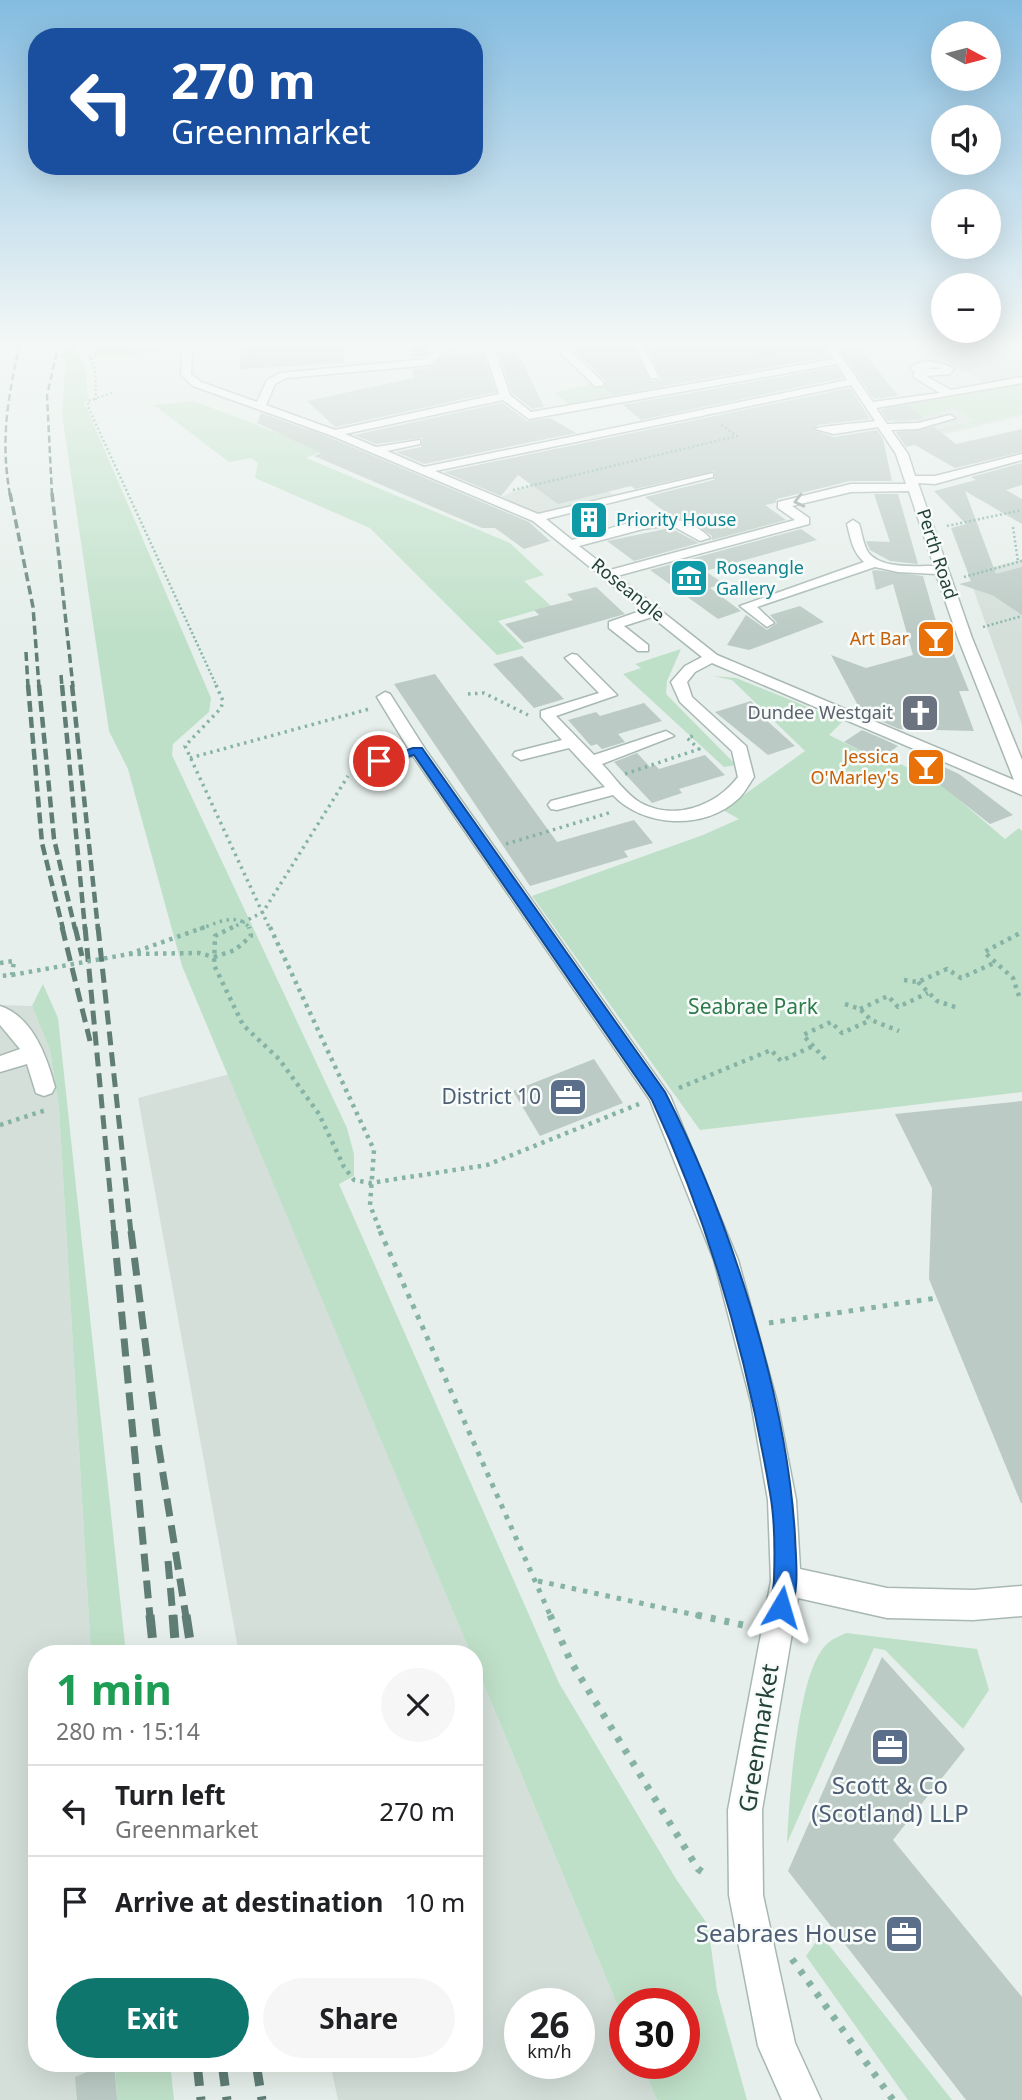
<!DOCTYPE html>
<meta charset="utf-8">
<style>
body{margin:0;font-family:"Noto Sans",sans-serif;background:#f6f6f6;color:#202124;height:100vh;display:flex;flex-direction:column;font-size:26px;white-space:nowrap}
*{box-sizing:border-box;margin:0}
p{font-size:23px;color:#757577}
.icon{flex:none;width:38px;height:38px;fill:none;stroke:currentColor;stroke-width:2;stroke-linecap:round;stroke-linejoin:round}
.map{position:relative;flex:1;overflow:hidden}
.details{position:absolute;left:28px;top:1645px;width:455px;height:427px;display:flex;flex-direction:column;background:#fff;border-radius:28px;box-shadow:0 7px 28px #0002}
.details>*{flex:none}
.hud{position:absolute;left:28px;top:28px;width:455px;height:147px;border-radius:28px;box-shadow:0 7px 28px #0002;background:#1a4fa0;color:#fff;overflow:hidden}
.needle{width:46px;rotate:97deg}
.tools{position:absolute;left:931px;top:21px;display:grid;gap:14px}
.tools a{display:grid;place-items:center;width:70px;height:70px;border-radius:50%;background:#fff;box-shadow:0 7px 28px #0002;font-size:35px}
.speed{position:absolute;left:504px;top:1988px;display:flex;gap:14px;font-size:35px;font-weight:700;text-align:center}
.speed>*{display:grid;place-content:center;width:91px;height:91px;border-radius:50%;background:#fff;box-shadow:0 7px 28px #0002;line-height:1}
.speed small{font-size:18px;font-weight:400}
.speed .limit{border:10px solid #d22;background:#fff;color:#111}
.pin{position:absolute;display:grid;place-items:center;width:60px;height:60px;color:#fff;margin:-30px;border:4px solid #fff;border-radius:50%;box-shadow:0 2px 7px #0007}
.me{position:absolute;width:77px;margin:-38px;rotate:7deg;stroke-linejoin:round;filter:drop-shadow(0 0 5px #0008)}
.turn{display:flex;align-items:center;gap:24px;height:147px;padding:0 28px;font-size:32px}
.turn .icon{width:91px;height:91px;stroke-width:2.5}
.turn b{display:block;font-size:49px;line-height:60px}
.round{display:grid;place-items:center;flex:none;width:74px;height:74px;border-radius:37px;background:#f6f6f6}
.summary{display:flex;align-items:center;justify-content:space-between;height:119px;padding:0 28px}
h1{font-size:42px;font-weight:700;line-height:52px;color:#1e9e55}
.primary-button{display:flex;gap:14px;margin-top:auto;padding:14px 28px}
.primary-button a{flex:1;height:80px;border-radius:42px;background:#0f766e;color:#fff;font-size:28px;font-weight:700;line-height:80px;text-align:center}
.primary-button a+a{background:#f6f6f6;color:#202124}
ul{padding:0;list-style:none}
li{display:flex;align-items:center;gap:21px;height:91px;padding:0 28px;border-top:2px solid #e0e0e0}
li div{flex:1}
li b{display:block;font-size:26px}
li em{font-style:normal}
.map>svg:first-child{display:block}
.built{fill:#d4dfda;fill-rule:evenodd}
.green{fill:#bfe0c8}
.building{fill:#bbcac4}
.lines{fill:none;stroke-linecap:round;stroke-linejoin:round}
.minor-casing{stroke:#a8b8b2;stroke-width:3}
.path-far4{stroke:#86b3a5;stroke-width:2.5;stroke-dasharray:2 2.5;stroke-linecap:butt}
.path-far3{stroke:#86b3a5;stroke-width:3.5;stroke-dasharray:2.5 4.5;stroke-linecap:butt}
.path-far2{stroke:#86b3a5;stroke-width:4.5;stroke-dasharray:3.5 5;stroke-linecap:butt}
.path-far1{stroke:#86b3a5;stroke-width:5;stroke-dasharray:4.5 7;stroke-linecap:butt}
.path{stroke:#86b3a5;stroke-width:7;stroke-dasharray:5 9;stroke-linecap:butt}
.minor{fill:#fff;fill-rule:evenodd}
.rail-far5{stroke:#5f7d75;stroke-width:2.5;stroke-dasharray:7 3.5;stroke-linecap:butt}
.rail-far4{stroke:#5f7d75;stroke-width:3.5;stroke-dasharray:9 4.5;stroke-linecap:butt}
.rail-far3{stroke:#5f7d75;stroke-width:4.5;stroke-dasharray:11 5;stroke-linecap:butt}
.rail-far2{stroke:#5f7d75;stroke-width:5;stroke-dasharray:14 7;stroke-linecap:butt}
.rail-far1{stroke:#5f7d75;stroke-width:7;stroke-dasharray:18 9;stroke-linecap:butt}
.rail{stroke:#5f7d75;stroke-width:9;stroke-dasharray:23 11;stroke-linecap:butt}
.path-bridge-far1{stroke:#86b3a5;stroke-width:3.5;stroke-dasharray:2.5 4.5;stroke-linecap:butt}
.path-bridge{stroke:#86b3a5;stroke-width:4.5;stroke-dasharray:3.5 5;stroke-linecap:butt}
.oneway{stroke:#92a09c}
.route{fill:#1a73e8;stroke:#114b97;stroke-width:2}
.labels{text-anchor:middle;stroke-width:5;stroke-linejoin:round;paint-order:stroke}
.far-culture-label{font-size:18px;fill:#0d838f;stroke:#f7fbf9;text-anchor:start}
.far-street-label{font-size:18px;fill:#24423a;stroke:#f7fbf9}
.far-food-label{font-size:18px;fill:#c56008;stroke:#f7fbf9;text-anchor:end}
.far-worship-label{font-size:18px;fill:#5b616d;stroke:#f7fbf9;text-anchor:end}
.park-label{font-size:21px;fill:#2d7a4b;stroke:#f7fbf9}
.service-label{font-size:21px;fill:#4e5e75;stroke:#f7fbf9;text-anchor:end}
.near-street-label{font-size:24px;fill:#24423a;stroke:#f7fbf9}
.near-service-label{font-size:24px;fill:#4e5e75;stroke:#f7fbf9}
</style>
<div class="map">
<svg width="1022" height="2100" viewBox="0 0 1022 2100">
<rect width="100%" height="100%" fill="#e6efeb"/>
<!-- built -->
<g class="built">
<path d="M914 342H1022V416L908 443 883 406 987 384Z"/>
<path d="M585 473 613 495 539 513 501 497 524 487Z"/>
<path d="M1022 559V725L968 574Z"/>
<path d="M0 1005 32 1006 50 1050 59 1108 91 1654H37V2063H115L117 2100H0Z"/>
<path d="M230 1074 471 1654H239L138 1098Z"/>
<path d="M474 1661 625 2023V2063H641L657 2100H338L330 2063H474ZM520 2004H579V2063H520Z"/>
</g>
<!-- green -->
<g class="green">
<path d="M66 342H79L76 348 86 370 88 401 84 402 211 698 209 712 173 744 172 755 347 1128 354 1154V1176L339 1184 559 1683 676 1879 708 1925 717 1991 747 2100H657L641 2063H684V2004H625V2023L474 1661V1654H471L182 966 128 769 109 731 62 414 66 358 60 357Z"/>
<path d="M93 342H188L183 349 108 358 93 353Z"/>
<path d="M640 377 668 390 574 408 554 393 598 382Z"/>
<path d="M1022 383V406L1017 408 1022 413 916 437 907 436 901 429H916L920 434 977 421 954 408 897 424 886 407Z"/>
<path d="M194 401 288 437 313 429 341 444 306 458 510 543 544 575 524 581 551 606 498 621 524 648 497 655 370 528 255 478 258 463 251 458 229 462 154 405Z"/>
<path d="M681 649 667 681 666 694 736 765 724 767 623 674 641 668 635 664Z"/>
<path d="M713 676 736 678 843 721 829 735 879 760 894 761 945 785 951 793 1005 839 1019 828 1022 831V1092L700 1130 532 896 703 835 739 819 723 810 805 751 732 680Z"/>
<path d="M43 984 58 1018 126 1654H91L59 1108 50 1050 32 1006Z"/>
<path d="M846 1633 977 1649 989 1690 963 1729 885 1650 874 1648 787 1843C789 1802 797 1670 827 1644 832 1639 840 1636 846 1633Z"/>
<path d="M821 1935 952 2100H908L806 1956Z"/>
<path d="M115 2063H170L174 2100H117Z"/>
</g>
<!-- building -->
<g class="building">
<path d="M241 342H344V363L240 369Z"/>
<path d="M410 342H425L429 354 412 358Z"/>
<path d="M564 342H630L651 381 661 380V377L645 342H820L829 357 612 395 605 388V380Z"/>
<path d="M860 348 898 396 874 399 841 352Z"/>
<path d="M517 352 528 373 544 407 532 409 512 393 498 353Z"/>
<path d="M483 354 496 392 335 427 307 401 414 378 413 369 430 368 444 356Z"/>
<path d="M836 367 843 378 641 420 623 405Z"/>
<path d="M850 388 870 419 818 425 813 430 834 437 877 430 883 439 892 481H850L777 499 775 503 765 505 786 520 712 540V536L697 525 672 517 645 497 714 480 715 471 635 489 631 486 558 504 518 475 501 496 444 472Z"/>
<path d="M502 403 527 421 550 418 576 433 424 464 396 452 421 447 422 438 376 444 354 435Z"/>
<path d="M908 405 924 419 888 421 880 410Z"/>
<path d="M261 413 329 437 529 522 550 541 524 549 495 528H482L314 456 321 453 257 423Z"/>
<path d="M934 427 956 444 1022 429V452L955 468 915 445 906 447 896 432Z"/>
<path d="M1022 463V485L1006 490 1022 499V524L965 491 996 574 1022 567V615L992 595 959 584 971 581 951 528 966 524 934 491 976 480 971 477Z"/>
<path d="M874 494H898L918 564 890 561 870 550 866 541 890 542Z"/>
<path d="M670 528 699 543 634 561 607 541Z"/>
<path d="M801 529 817 540 705 571 723 583 710 588 741 611 718 619 650 570Z"/>
<path d="M875 570 923 576 944 649H952L969 691H959L974 731 899 729 862 713 831 655 866 668 913 655 893 584 876 590 872 571Z"/>
<path d="M596 587 625 614 524 643 505 624 539 615 534 610 573 600 567 594Z"/>
<path d="M800 606 824 622 749 650 727 645 746 615 767 630 777 623 770 615Z"/>
<path d="M522 656 564 699 534 708 493 664Z"/>
<path d="M435 674 557 842 634 820 653 843 624 851 628 857 530 886 394 684Z"/>
<path d="M751 701 770 718 765 719 795 746 768 755 715 712Z"/>
<path d="M644 703 662 721 618 734 625 742 602 749 597 744 591 746 568 720 596 712 600 716Z"/>
<path d="M862 730 883 739 898 746 879 760 844 742Z"/>
<path d="M912 752 959 774 1013 815 990 824 907 759Z"/>
<path d="M637 753 650 767 655 765 659 769 705 755 725 775 679 789 682 793 652 803 614 762Z"/>
<path d="M594 1059 623 1103 540 1136 513 1091Z"/>
<path d="M1022 1101V1503H1021L929 1279 932 1188 895 1114Z"/>
<path d="M882 1657 965 1749 893 1840 1022 1997V2100H966L788 1871Z"/>
<path d="M108 2063H114L117 2100H77L75 2077Z"/>
</g>
<g class="lines">
<defs>
<g id="minor">
<path d="M188 342H198L192 354 191 374 201 382 257 402 267 380 280 373 427 359 440 347 475 343 446 351 430 365 286 378 275 384 266 405 335 430 499 394 482 342H541L494 348 510 395 531 412 834 359 822 342H876L837 350 873 402 940 393 913 377 915 372 910 367C924 359 940 360 954 369L950 374 926 376 951 390 1022 377V383L876 408 887 424 918 423 950 415 955 418 918 429 891 430 908 454 915 476H935L1022 454V460L935 484 918 483 972 638 1022 760V795L712 663 695 672 687 682 692 697 746 746 754 777C749 784 744 794 738 799 704 831 643 827 613 795L557 810 551 809 548 805 551 801 605 787 569 748 521 760 513 755 515 752 562 740 541 717V711L599 693 565 658 572 654 577 655 617 695 556 716 594 755 666 731 674 736 602 764C613 775 626 795 641 803 675 821 716 806 738 777L732 751 680 702 671 682 685 666 702 657 652 617 624 626 648 645V651H638L609 628V622L643 610 533 521 330 435 193 386 181 375 182 354ZM837 364 847 380 424 467 387 451 420 444V440L376 447 345 434 503 400 529 419ZM937 367 940 369H923ZM851 385 875 421C863 423 819 426 815 429L834 434 878 427 896 454 906 484H851L778 502V508L795 520 610 570 579 546 643 529 671 525 700 541 710 538C674 500 615 528 572 540L546 519 713 477V473L538 514 435 471ZM909 491 934 566C915 566 880 569 868 552 863 544 862 533 859 524L853 520 847 524C851 539 852 551 864 562L740 606 767 627 774 623 757 607 875 567 898 572 936 574 958 638 1014 780 717 655 617 576 809 524V518L792 506 851 492Z"/>
<path d="M549 342H560L603 382V386H595Z"/>
<path d="M632 342H642L659 378H651Z"/>
<path d="M385 692 390 694 425 749 670 1096 738 1260 777 1402 796 1500 800 1569 887 1588 973 1590 1022 1586V1616L973 1620 887 1618 798 1598 762 1810 763 1895 795 2043 821 2100H782L758 2046 729 1895 728 1810 771 1581 768 1500 751 1402 714 1260 650 1100 413 756 360 771 352 766 354 762 408 748 377 697Z"/>
<path d="M0 1006C33 1017 47 1057 55 1087L52 1093 44 1096 36 1093 27 1064 0 1072V1056L20 1049 0 1025Z"/>
</g>
</defs>
<!-- minor casing -->
<use href="#minor" class="minor-casing"/>
<!-- path-far4 -->
<g class="path-far4">
<path d="M87 342 85 347 95 369 96 400"/>
<path d="M611 342 614 349"/>
<path d="M759 354 813 344"/>
<path d="M90 358 130 342"/>
<path d="M112 393 88 401 89 409 217 687"/>
<path d="M513 490 737 436 720 424"/>
<path d="M947 526 1022 510"/>
<path d="M1013 527 1018 562"/>
<path d="M964 577 1022 561"/>
<path d="M983 627 1022 616"/>
</g>
<!-- path-far3 -->
<g class="path-far3">
<path d="M216 685 223 701 221 708 185 746 270 929"/>
<path d="M468 694 484 693 528 715"/>
<path d="M190 758 369 709"/>
<path d="M625 774 699 749 687 738 696 735"/>
<path d="M506 844 612 812"/>
<path d="M230 929 263 912 348 776"/>
</g>
<!-- path-far2 -->
<g class="path-far2">
<path d="M233 927 215 936 214 965 243 1025 279 1059 319 1114 344 1167 354 1180 370 1183 487 1165 639 1104"/>
<path d="M270 927 374 1150 370 1205 381 1233"/>
<path d="M129 954 199 953 214 957"/>
<path d="M0 963 14 961 12 975 0 976"/>
<path d="M904 980 918 982 947 969 961 978 996 962"/>
<path d="M918 982 937 1001 958 1008"/>
<path d="M1019 996 1013 978 984 952 1022 932"/>
<path d="M845 1004 860 1009 871 1020 899 1031"/>
<path d="M860 1009 888 996 898 1007 928 993"/>
<path d="M825 1059 803 1035 831 1022 842 1033 871 1020"/>
<path d="M679 1088 771 1050 781 1061 813 1046"/>
<path d="M0 1125 46 1110"/>
</g>
<!-- path-far1 -->
<g class="path-far1">
<path d="M380 1231 551 1617"/>
<path d="M769 1323 937 1298"/>
<path d="M538 1581 705 1617"/>
</g>
<!-- path -->
<g class="path">
<path d="M550 1615 571 1662 698 1869 707 1875"/>
<path d="M697 1615 752 1627"/>
<path d="M792 1959 893 2100"/>
</g>
<!-- minor -->
<use href="#minor" class="minor"/>
<!-- rail-far5 -->
<g class="rail-far5">
<path d="M10 495C0 438 8 398 20 342"/>
<path d="M52 495 47 396 59 342"/>
</g>
<!-- rail-far4 -->
<g class="rail-far4">
<path d="M10 493 33 607 39 687"/>
<path d="M52 493 73 687"/>
<path d="M26 652 28 687"/>
<path d="M61 675 62 687"/>
</g>
<!-- rail-far3 -->
<g class="rail-far3">
<path d="M28 685 42 843 63 929"/>
<path d="M39 685 54 839 75 929"/>
<path d="M62 685 85 929"/>
<path d="M72 685 98 929"/>
</g>
<!-- rail-far2 -->
<g class="rail-far2">
<path d="M62 927 90 1041"/>
<path d="M75 927 82 956"/>
<path d="M85 927 114 1233"/>
<path d="M98 927 131 1233"/>
</g>
<!-- rail-far1 -->
<g class="rail-far1">
<path d="M114 1231 150 1617"/>
<path d="M131 1231 158 1443 186 1617"/>
<path d="M168 1561 173 1617"/>
</g>
<!-- rail -->
<g class="rail">
<path d="M150 1615 154 1654"/>
<path d="M173 1615 176 1654"/>
<path d="M186 1615 192 1654"/>
<path d="M197 2063 201 2100"/>
<path d="M222 2063 227 2100"/>
<path d="M256 2063 262 2100"/>
</g>
<!-- path-bridge-far1 -->
<path class="path-bridge-far1" d="M200 929C216 923 239 911 250 929"/>
<!-- path-bridge -->
<g class="path-bridge">
<path d="M214 957 235 950 251 936 249 927"/>
<path d="M12 975 129 954 205 927"/>
</g>
</g>
<!-- one-way arrows -->
<defs><path id="oneway-chevron" d="M-2-3.5L2.5 0L-2 3.5" fill="none" stroke-width="1.6" stroke-linecap="round" stroke-linejoin="round" transform="scale(1.75)"/></defs>
<use class="oneway" href="#oneway-chevron" transform="translate(799 501) rotate(166)"/>
<!-- sky -->
<linearGradient id="sky" x2="0" y2="1"><stop stop-color="#84bce0"/><stop offset="0.54" stop-color="#f4f8f6"/><stop offset="1" stop-color="#f4f8f6" stop-opacity="0"/></linearGradient>
<rect width="1022" height="636" fill="url(#sky)"/>
<!-- route -->
<path class="route" d="M413 748H422L665 1092C729 1217 787 1396 795 1536 796 1563 800 1590 789 1615L781 1618 773 1615C768 1603 774 1592 774 1579 775 1551 775 1520 770 1493 747 1357 711 1226 652 1100L414 755 379 764 373 761Z"/>
<!-- icons -->
<defs>
<symbol id="building-square" viewBox="-11 -11 22 22"><rect x="-9" y="-9" width="18" height="18" rx="4" fill="#0f9aa8" stroke="#f7fbf9"/><path d="M-4-6H4V6H1V3H-1V6H-4ZM-2.5-4.3h1.7v1.8h-1.7ZM.8-4.3h1.7v1.8H.8ZM-2.5-1h1.7V.8h-1.7ZM.8-1h1.7V.8H.8Z" fill="#fff"/></symbol>
<symbol id="museum-square" viewBox="-11 -11 22 22"><rect x="-9" y="-9" width="18" height="18" rx="4" fill="#0f9aa8" stroke="#f7fbf9"/><path d="M0-6L6-3V-2H-6V-3ZM-5-1h2V3h-2ZM-1-1h2V3h-2ZM3-1h2V3H3ZM-6 4H6V6H-6Z" fill="#fff"/></symbol>
<symbol id="bar-square" viewBox="-11 -11 22 22"><rect x="-9" y="-9" width="18" height="18" rx="4" fill="#e8710a" stroke="#f7fbf9"/><path d="M-6-5H6L.8 .8V4.5H3.5V6h-7V4.5H-.8V.8Z" fill="#fff"/></symbol>
<symbol id="church-square" viewBox="-11 -11 22 22"><rect x="-9" y="-9" width="18" height="18" rx="4" fill="#6b7280" stroke="#f7fbf9"/><path d="M-1.2-6h2.4v3.5h3.3v2.4h-3.3V6h-2.4V-.1h-3.3v-2.4h3.3Z" fill="#fff"/></symbol>
<symbol id="office-square" viewBox="-11 -11 22 22"><rect x="-9" y="-9" width="18" height="18" rx="4" fill="#5c6f8a" stroke="#f7fbf9"/><path d="M-6-3h4V-5.5h4V-3h4V5H-6ZM-1-4.5V-3h2v-1.5ZM-6 0V1H6V0Z" fill="#fff"/></symbol>
</defs>
<g fill-rule="evenodd">
<use href="#building-square" x="567" y="498" width="44" height="44"/>
<use href="#museum-square" x="667" y="556" width="44" height="44"/>
<use href="#bar-square" x="914" y="617" width="44" height="44"/>
<use href="#church-square" x="898" y="691" width="44" height="44"/>
<use href="#bar-square" x="904" y="745" width="44" height="44"/>
<use href="#office-square" x="546" y="1075" width="44" height="44"/>
<use href="#office-square" x="868" y="1725" width="44" height="44"/>
<use href="#office-square" x="882" y="1912" width="44" height="44"/>
</g>
<g class="labels">
<!-- far-culture labels -->
<g class="far-culture-label">
<text x="616" y="526">Priority House</text>
<text x="716" y="574">Roseangle<tspan x="716" dy="21">Gallery</tspan></text>
</g>
<!-- far-street labels -->
<g class="far-street-label">
<text transform="translate(937 554) rotate(72)" y="6">Perth Road</text>
<text transform="translate(628 590) rotate(39)" y="6">Roseangle</text>
</g>
<!-- far-food labels -->
<g class="far-food-label">
<text x="909" y="645">Art Bar</text>
<text x="899" y="763">Jessica<tspan x="899" dy="21">O'Marley's</tspan></text>
</g>
<!-- far-worship labels -->
<g class="far-worship-label">
<text x="893" y="719">Dundee Westgait</text>
</g>
<!-- park labels -->
<g class="park-label">
<text x="753" y="1014">Seabrae Park</text>
</g>
<!-- service labels -->
<g class="service-label">
<text x="541" y="1104">District 10</text>
</g>
<!-- near-street labels -->
<g class="near-street-label">
<text transform="translate(759 1738) rotate(-81)" y="8">Greenmarket</text>
</g>
<!-- near-service labels -->
<g class="near-service-label">
<text x="890" y="1794">Scott &amp; Co<tspan x="890" dy="28">(Scotland) LLP</tspan></text>
<text x="877" y="1942" text-anchor="end">Seabraes House</text>
</g>
</g>
</svg>
<div class="tools">
<a><svg class="needle" viewBox="-14 -14 28 28"><path d="M0-13l5 13h-10z" fill="#e53935"/><path d="M0 13l5-13h-10z" fill="#757577"/></svg></a>
<a><svg class="icon" aria-label="sound" viewBox="0 0 24 24"><path d="M4 9h4l5-4v14l-5-4H4zM17 9q2 3 0 6"/></svg></a>
<a>+</a>
<a>−</a>
</div>
<div class="speed"><div>26<small>km/h</small></div><div class="limit">30</div></div>
<div class="pin" style="left:379px;top:761px;background:#d93025"><svg class="icon" aria-label="arrive" viewBox="0 0 24 24"><path d="M6 21V4h12l-3 4 3 4H6"/></svg></div>
<svg class="me" style="left:781px;top:1607px" viewBox="-20 -20 40 40"><path d="M0-17L14 15 0 8-14 15z" fill="#1a73e8" stroke="#fff" stroke-width="4"/></svg>
<div class="hud">
<div class="turn"><svg class="icon" aria-label="left" viewBox="0 0 24 24"><path d="M17 20v-9H6M10 6l-5 5 5 5"/></svg><div><b>270 m</b>Greenmarket</div></div>
</div>
<section class="details">
<div class="summary"><div><h1>1 min</h1><p>280 m · 15:14</p></div><a class="round"><svg class="icon" aria-label="close" viewBox="0 0 24 24"><path d="M6 6l12 12M18 6L6 18"/></svg></a></div>
<ul>
<li><svg class="icon" aria-label="left" viewBox="0 0 24 24"><path d="M17 20v-9H6M10 6l-5 5 5 5"/></svg><div><b>Turn left</b><p>Greenmarket</p></div><em>270 m</em></li>
<li><svg class="icon" aria-label="arrive" viewBox="0 0 24 24"><path d="M6 21V4h12l-3 4 3 4H6"/></svg><div><b>Arrive at destination</b></div><em>10 m</em></li>
</ul>
<div class="primary-button"><a>Exit</a><a>Share</a></div>
</section>
</div>
